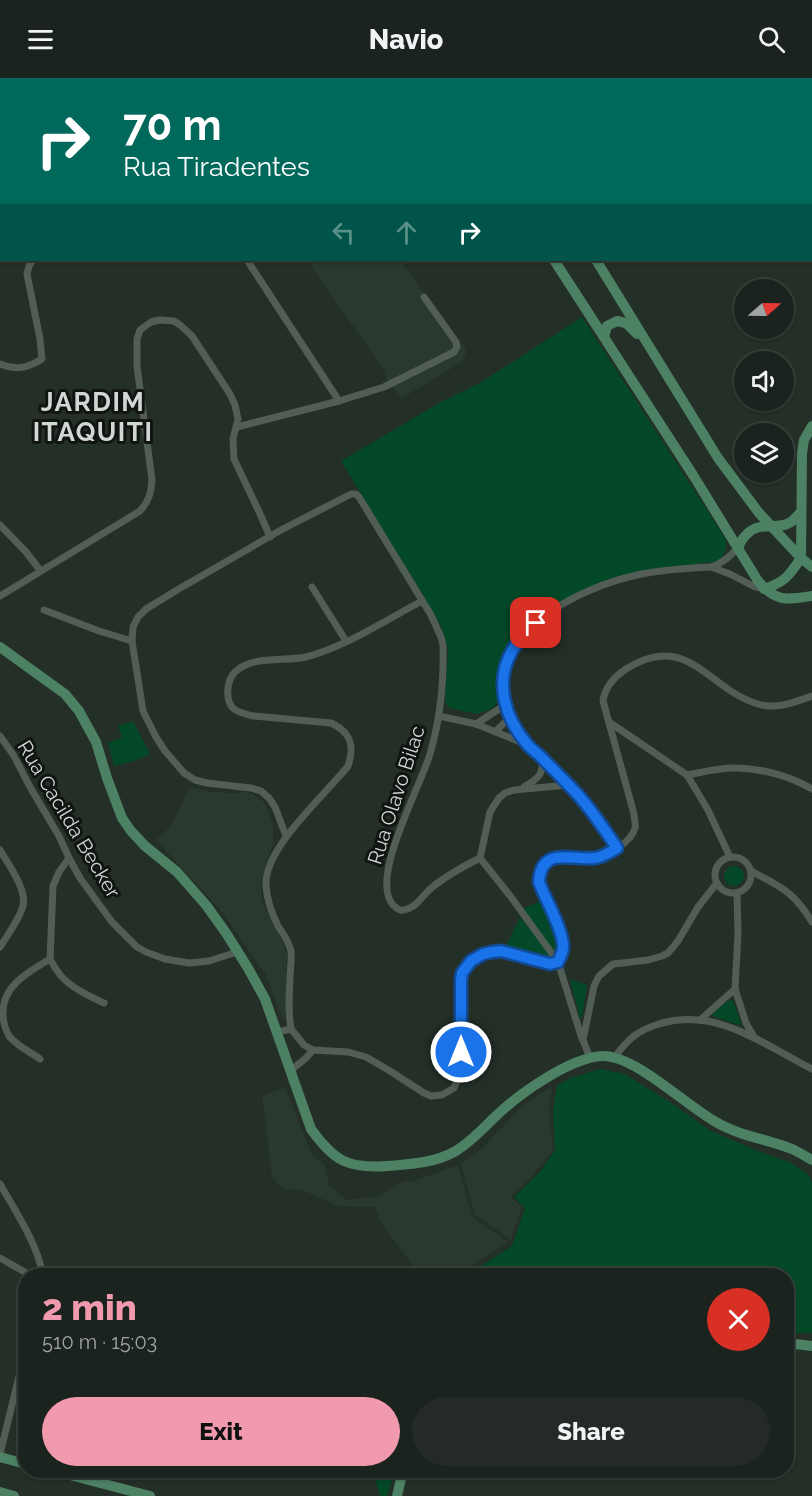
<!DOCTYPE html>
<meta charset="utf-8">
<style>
body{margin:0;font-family:Raleway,sans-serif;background:#242b27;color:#f1f3f6;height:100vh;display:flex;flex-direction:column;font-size:22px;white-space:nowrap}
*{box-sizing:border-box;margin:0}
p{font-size:20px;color:#a0a4a4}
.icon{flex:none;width:33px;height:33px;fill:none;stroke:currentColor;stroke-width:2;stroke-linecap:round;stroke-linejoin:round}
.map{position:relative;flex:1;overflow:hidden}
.panel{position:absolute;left:18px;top:1190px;width:776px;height:210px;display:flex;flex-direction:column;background:#1b231e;border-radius:24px;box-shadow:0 2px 4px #0004,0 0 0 2px #39403c}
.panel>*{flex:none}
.hud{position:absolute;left:0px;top:0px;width:813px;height:183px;box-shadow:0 2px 4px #0004,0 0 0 2px #39403c;background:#00695c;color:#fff;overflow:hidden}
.needle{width:39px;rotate:70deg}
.fabs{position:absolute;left:734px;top:201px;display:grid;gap:12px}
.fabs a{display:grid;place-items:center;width:60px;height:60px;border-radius:50%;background:#1b231e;box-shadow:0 2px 4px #0004,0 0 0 2px #39403c;font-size:30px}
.pin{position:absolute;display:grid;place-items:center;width:51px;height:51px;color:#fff;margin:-26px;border-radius:12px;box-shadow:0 3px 9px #0006}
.me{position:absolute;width:66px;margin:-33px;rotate:0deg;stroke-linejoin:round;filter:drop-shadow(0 0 4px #0008)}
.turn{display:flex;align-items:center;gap:21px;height:126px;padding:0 24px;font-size:27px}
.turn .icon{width:78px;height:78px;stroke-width:2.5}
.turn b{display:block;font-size:42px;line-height:51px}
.lanes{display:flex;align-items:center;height:57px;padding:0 24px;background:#0003;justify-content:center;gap:30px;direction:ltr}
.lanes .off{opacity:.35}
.round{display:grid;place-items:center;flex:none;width:63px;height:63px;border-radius:32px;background:#242b27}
.summary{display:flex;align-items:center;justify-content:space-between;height:102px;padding:0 24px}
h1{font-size:36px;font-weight:800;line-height:45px;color:#f29aad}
.button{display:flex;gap:12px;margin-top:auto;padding:12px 24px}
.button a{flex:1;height:69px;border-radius:36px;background:#f29aad;color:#111;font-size:24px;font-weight:800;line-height:69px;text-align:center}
.button a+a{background:#242b27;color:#f1f3f6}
header{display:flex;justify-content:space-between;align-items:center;height:78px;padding:0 24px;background:#1b231e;font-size:27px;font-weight:800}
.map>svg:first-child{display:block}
.built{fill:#29392e}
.green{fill:#034928}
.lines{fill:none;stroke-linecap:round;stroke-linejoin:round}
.street{stroke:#525d55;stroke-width:7}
.secondary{stroke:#4c8164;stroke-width:10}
.route-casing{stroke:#114b97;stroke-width:15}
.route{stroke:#1a73e8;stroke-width:10}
.labels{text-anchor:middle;stroke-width:6;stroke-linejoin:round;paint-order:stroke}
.street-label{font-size:20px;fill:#d1d8d3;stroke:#111512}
.district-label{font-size:26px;font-weight:bold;letter-spacing:1.5px;fill:#d1d8d3;stroke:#111512}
</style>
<header><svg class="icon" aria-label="menu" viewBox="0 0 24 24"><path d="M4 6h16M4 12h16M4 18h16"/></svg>Navio<svg class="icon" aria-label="search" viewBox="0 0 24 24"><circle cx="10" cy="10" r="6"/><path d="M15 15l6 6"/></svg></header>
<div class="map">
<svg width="812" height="1418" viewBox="0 0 812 1418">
<rect width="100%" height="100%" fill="#242f28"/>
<!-- built -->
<g class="built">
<path d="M0 0H268L266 2H2V115L0 117Z"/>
<path d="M316 182H400L425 217 460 265 464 268 466 274 462 284 402 320 387 303 384 291 336 224 310 185Z"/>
<path d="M189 709 210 714 234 715 243 714 253 716 265 725 273 746V766L261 802V821L283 864 287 877 285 939 283 942 266 897 221 833 156 762 167 752 177 737Z"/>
<path d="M285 1009 311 1075 325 1087 329 1108 347 1122 379 1118 404 1103H414L458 1087 472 1139 508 1164 458 1197H420L382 1146 375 1129 338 1128 300 1111H283L272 1099 262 1018Z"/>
<path d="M552 1009 549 1033 553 1073 527 1103 510 1119 522 1129 511 1162 475 1137 461 1086 483 1070 515 1035 533 1020Z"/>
</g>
<!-- green -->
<g class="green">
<path d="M582 239 725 460C728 469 726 476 718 483L646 493 580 514 540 536 517 554 502 576 497 596 496 608 498 622 495 628 489 632 477 636 450 630 447 627 445 624 448 571 442 550 435 537 341 383 441 324 480 305Z"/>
<path d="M133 643 150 676 134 683 114 688 108 665 122 659 118 648Z"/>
<circle cx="734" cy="798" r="10"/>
<path d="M540 823 557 857 558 871 555 874 552 873 523 831Z"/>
<path d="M520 839 549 876V881L548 883 505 870Z"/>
<path d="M570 901 587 907 582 940H580Z"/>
<path d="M733 922 741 945 738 947 713 938 712 936 728 923Z"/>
<path d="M600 991 625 996 671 1025 711 1053 755 1072 789 1084 808 1096 812 1105V1255H786V1197H467L512 1168 525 1130 514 1119 539 1095 555 1072 553 1033 557 1007 571 1000Z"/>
<path d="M373 1392H395L387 1418H380Z"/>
</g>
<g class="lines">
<!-- street -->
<g class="street">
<path d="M0 131 2 130"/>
<path d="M247 182 339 323"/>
<path d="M0 286C15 293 28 290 42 281L40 261 27 196 29 188 33 182"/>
<path d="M237 349 339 323 384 309 454 274 457 269 456 264 424 219"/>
<path d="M0 447 26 474 40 492"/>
<path d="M711 489 730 496 753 508 764 511"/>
<path d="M312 509 346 563"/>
<path d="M0 518 140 433C149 423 151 415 152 402L137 288V261L140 252 151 244 159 242 174 243 180 247 192 258 230 316 235 327 238 341 233 361 234 381 261 438 270 459"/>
<path d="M44 532 99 553 132 563"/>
<path d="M439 638 476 646 528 667 580 719 601 746 617 770"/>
<path d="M609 644 687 697 708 732 730 779"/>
<path d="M476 646 505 627"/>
<path d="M496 653 510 639"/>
<path d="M0 658 14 678 30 709 59 758 69 780 80 800 112 844 137 869 146 874 165 881 189 885 209 883 237 874"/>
<path d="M528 667C519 655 509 642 505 627 485 555 581 509 637 497 661 492 686 490 711 489 723 485 729 479 738 470"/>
<path d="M687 697C703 694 719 690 734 690 761 690 790 698 812 711"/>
<path d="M524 709C537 701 544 697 542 681"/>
<path d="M286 758 275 729 269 720 261 713 251 710 207 705 195 702 184 695 165 673 156 659 143 633 132 563 133 549 138 539 146 531 177 512 281 452 351 416H356L359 419 431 537 441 559 443 567C444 603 440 642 430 676 421 708 369 800 393 827 395 829 397 831 400 832 406 833 413 829 417 825 421 821 425 816 429 812 444 799 462 789 480 780L490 734 499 720 505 715 514 712 568 707"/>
<path d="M0 772C8 786 27 811 23 828 19 842 8 856 0 869"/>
<circle cx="733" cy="797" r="18"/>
<path d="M480 780 511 819 558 884 582 961"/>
<path d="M751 793C781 809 794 814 812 844"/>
<path d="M737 815 738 856 735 911 746 945 754 959"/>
<path d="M50 881C53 887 57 893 61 898 73 911 89 918 104 925"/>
<path d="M700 942 735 911"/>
<path d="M291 951C288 934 289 918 290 900 290 891 292 882 291 873 289 863 283 856 278 848 272 836 267 821 266 808 263 771 325 717 348 688 355 668 351 654 331 645L253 638C246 636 237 635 232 629 225 620 227 602 235 594 253 577 283 584 306 579 347 568 384 543 422 523"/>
<path d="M277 954 291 951 304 967 313 972 348 974 366 979 390 993 424 1015 431 1018 442 1017 454 1010 460 994 461 902C464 884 481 872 499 873 504 873 508 876 513 877 525 880 538 883 550 886L558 884C561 878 563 872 563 866 560 845 546 823 539 803 541 768 572 783 595 780 608 779 632 763 635 750 636 745 634 740 634 736L603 623C605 609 614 599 626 591 688 552 707 611 758 626 777 632 795 624 812 618"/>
<path d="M615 979C629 959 639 952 662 945 719 930 764 967 812 991"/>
<path d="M590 980 583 962 594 908 599 898 613 886 648 882 662 878 668 875 678 863 698 829 717 805"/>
<path d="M40 981C30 974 17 968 9 958 5 951 3 944 3 936 2 908 28 894 50 881L53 808 59 794 69 780"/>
<path d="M290 993 306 980 313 972"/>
<path d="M0 1106C13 1129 41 1172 42 1197"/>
<path d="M0 1180 30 1197"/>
<path d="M0 1376 26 1270"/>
</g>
<!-- secondary -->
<g class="secondary">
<path d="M435 0 436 2"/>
<path d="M486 0 487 2"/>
<path d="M554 182 693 397 758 503C775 524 786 522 812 518"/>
<path d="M596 182 718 380 759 435 801 480 812 489"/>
<path d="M604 259 607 248 617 243 626 245 637 256"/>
<path d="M738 470C740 465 742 461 746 457 759 442 777 453 791 444 795 441 798 437 801 434"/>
<path d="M801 480 802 375 804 362 812 348"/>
<path d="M764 511C785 504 789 498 801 480"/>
<path d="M0 569 65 616 79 633 96 664 107 700 122 740 131 753 145 768 177 794 206 827 226 855 248 890 265 921 311 1051C334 1083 348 1091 388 1088 410 1086 434 1085 454 1074 470 1065 482 1051 496 1038 519 1016 569 980 602 978 634 977 682 1024 711 1041 737 1058 764 1060 792 1071 799 1074 805 1078 812 1082"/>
<path d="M786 1265 812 1268"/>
<path d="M0 1379 26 1386"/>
<path d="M51 1392 150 1418"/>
<path d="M0 1414 14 1418"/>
<path d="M397 1418 403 1392"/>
</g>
</g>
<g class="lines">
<defs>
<path id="route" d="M461 974V902L462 895 471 883 483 876 492 874 501 873 550 886 558 884C561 878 564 872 563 866 560 845 546 823 539 804 541 767 573 783 595 780 603 779 610 774 617 770 605 752 593 734 579 718 568 706 556 694 544 682 539 676 532 672 527 666 505 640 494 604 512 573 518 562 527 553 536 545"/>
</defs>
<!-- route casing -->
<use href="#route" class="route-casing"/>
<!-- route -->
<use href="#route" class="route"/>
</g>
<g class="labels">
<!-- street labels -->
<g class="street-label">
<text transform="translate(396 717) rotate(-72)" y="7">Rua Olavo Bilac</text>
<text transform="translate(69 741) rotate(59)" y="7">Rua Cacilda Becker</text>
</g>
<!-- district labels -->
<g class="district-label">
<text x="93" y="333">JARDIM<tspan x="93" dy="30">ITAQUITI</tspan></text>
</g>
</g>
</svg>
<div class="fabs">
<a><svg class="needle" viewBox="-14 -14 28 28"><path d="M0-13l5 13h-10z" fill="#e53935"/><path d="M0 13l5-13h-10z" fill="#a0a4a4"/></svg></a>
<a><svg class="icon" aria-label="sound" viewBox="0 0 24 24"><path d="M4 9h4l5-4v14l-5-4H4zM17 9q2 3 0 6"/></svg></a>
<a><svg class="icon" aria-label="layers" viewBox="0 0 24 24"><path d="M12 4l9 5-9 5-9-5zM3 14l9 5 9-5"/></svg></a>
</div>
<div class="pin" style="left:536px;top:545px;background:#d93025"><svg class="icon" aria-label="arrive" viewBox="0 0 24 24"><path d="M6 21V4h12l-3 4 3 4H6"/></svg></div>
<svg class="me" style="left:461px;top:974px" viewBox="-20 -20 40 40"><circle r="17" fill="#1a73e8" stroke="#fff" stroke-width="3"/><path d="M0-11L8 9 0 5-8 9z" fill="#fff"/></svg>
<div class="hud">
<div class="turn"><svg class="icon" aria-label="right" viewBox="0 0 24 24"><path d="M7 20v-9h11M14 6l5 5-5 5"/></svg><div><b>70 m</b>Rua Tiradentes</div></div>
<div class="lanes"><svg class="icon off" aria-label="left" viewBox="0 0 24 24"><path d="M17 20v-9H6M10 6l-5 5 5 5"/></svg><svg class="icon off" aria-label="ahead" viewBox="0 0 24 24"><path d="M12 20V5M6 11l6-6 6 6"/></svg><svg class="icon" aria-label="right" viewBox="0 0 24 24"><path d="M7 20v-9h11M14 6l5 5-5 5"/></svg></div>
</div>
<section class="panel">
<div class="summary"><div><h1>2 min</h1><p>510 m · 15:03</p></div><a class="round" style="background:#d93025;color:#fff"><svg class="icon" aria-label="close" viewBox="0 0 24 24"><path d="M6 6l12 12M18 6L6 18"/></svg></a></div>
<div class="button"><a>Exit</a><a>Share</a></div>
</section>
</div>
